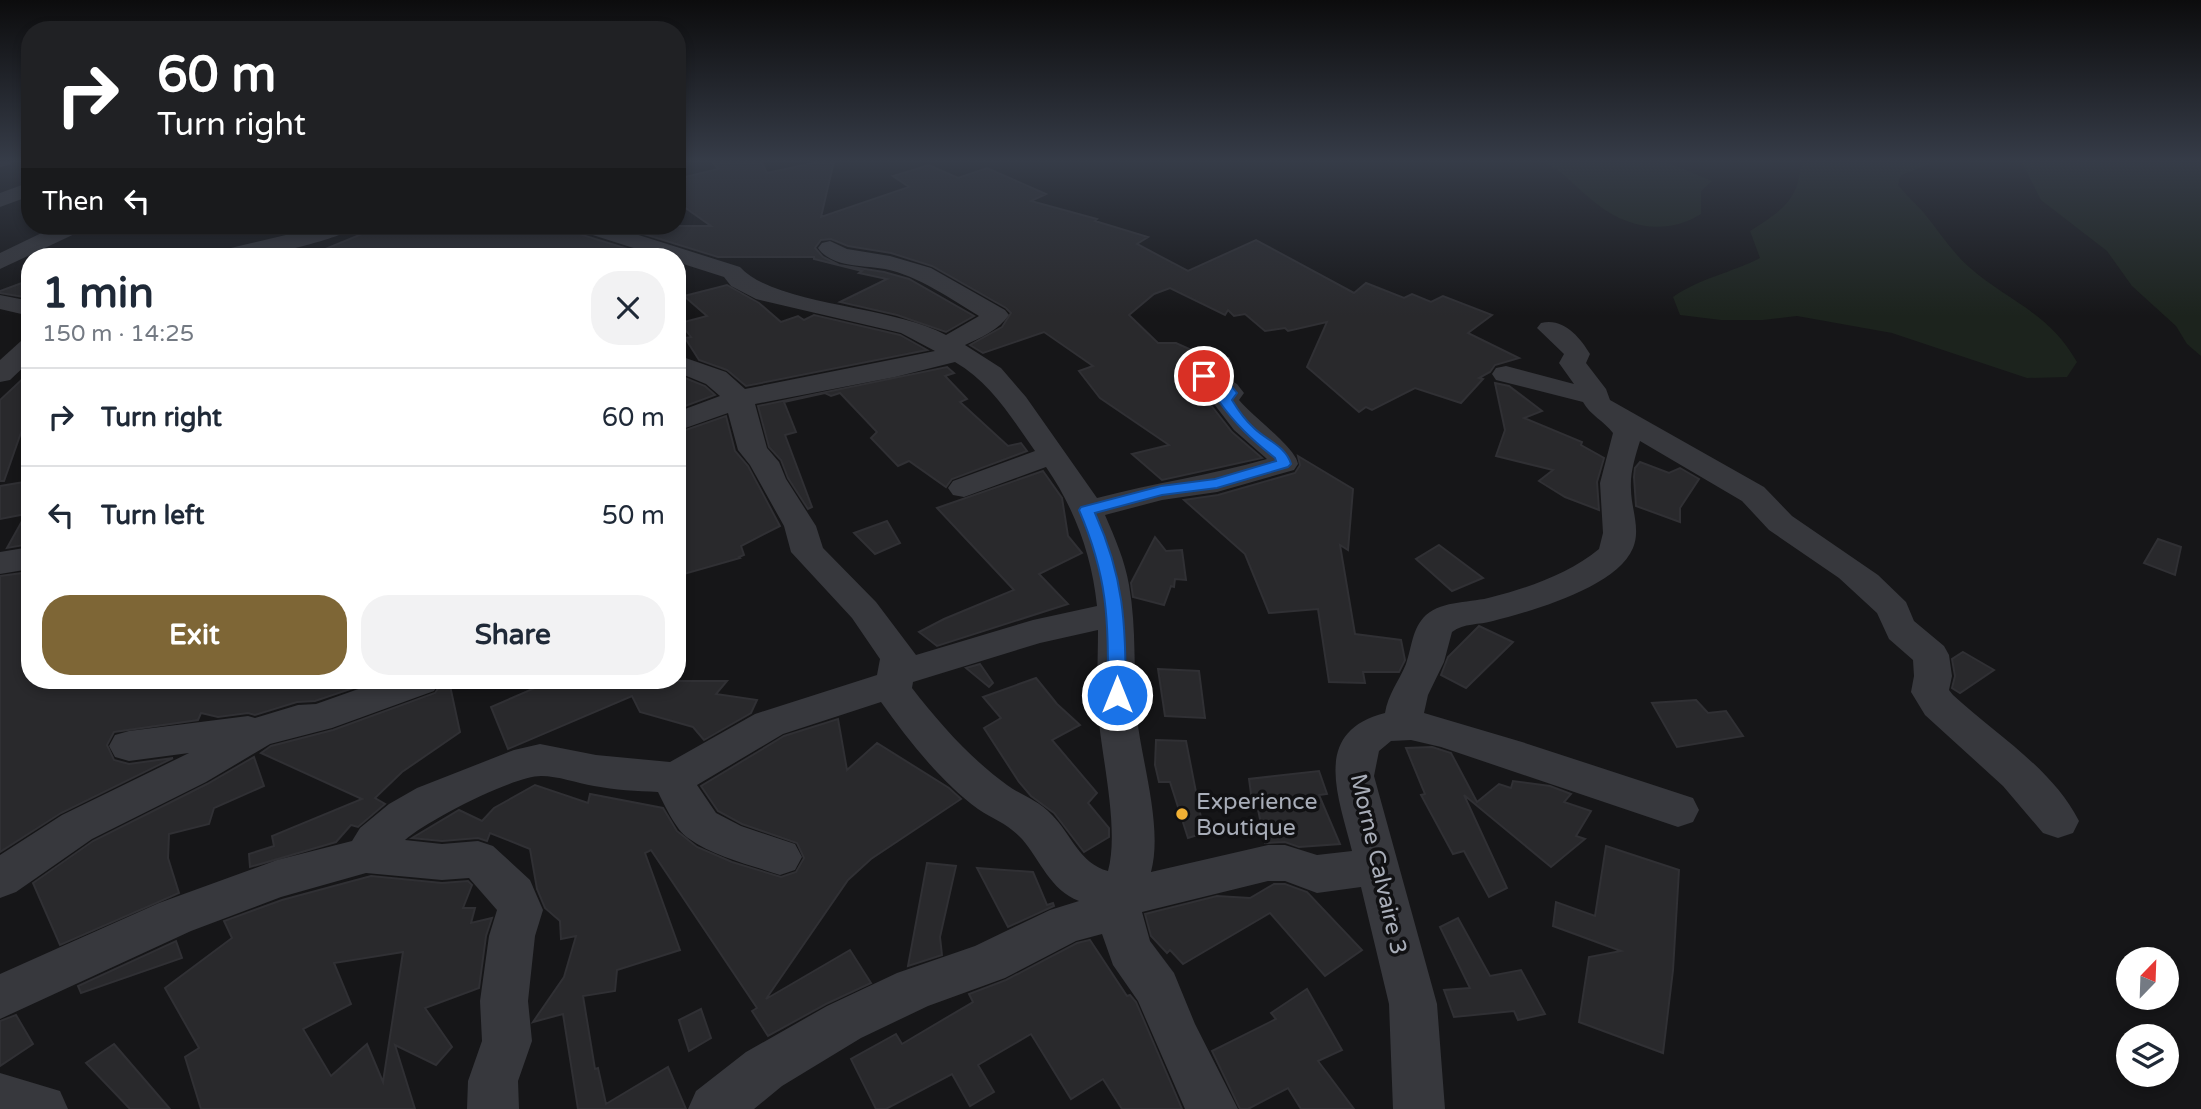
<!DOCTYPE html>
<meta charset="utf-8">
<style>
body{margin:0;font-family:"Varela Round",sans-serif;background:#f2f2f3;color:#1f2937;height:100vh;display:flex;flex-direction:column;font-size:26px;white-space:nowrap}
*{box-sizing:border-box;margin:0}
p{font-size:23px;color:#747a83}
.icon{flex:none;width:38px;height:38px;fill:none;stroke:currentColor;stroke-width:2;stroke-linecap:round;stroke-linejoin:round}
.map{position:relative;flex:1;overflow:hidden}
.panel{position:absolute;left:21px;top:248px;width:665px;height:441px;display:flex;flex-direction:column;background:#fff;border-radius:28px;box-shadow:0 4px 10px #0003}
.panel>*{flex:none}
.guide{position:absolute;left:21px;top:21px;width:665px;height:214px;border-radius:28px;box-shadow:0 4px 10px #0003;background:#202124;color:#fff;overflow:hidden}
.needle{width:46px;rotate:23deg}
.buttons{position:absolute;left:2116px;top:947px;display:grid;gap:14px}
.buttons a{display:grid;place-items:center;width:63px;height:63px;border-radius:50%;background:#fff;box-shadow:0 4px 10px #0003;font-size:35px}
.pin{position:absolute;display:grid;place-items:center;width:60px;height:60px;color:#fff;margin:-30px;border:4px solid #fff;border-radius:50%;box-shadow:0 2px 7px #0007}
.me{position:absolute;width:77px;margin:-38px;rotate:0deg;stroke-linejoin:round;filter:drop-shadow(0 0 5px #0008)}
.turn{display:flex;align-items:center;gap:24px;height:147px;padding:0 21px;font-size:32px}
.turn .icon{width:91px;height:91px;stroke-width:2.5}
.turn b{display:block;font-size:49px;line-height:60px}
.then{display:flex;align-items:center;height:66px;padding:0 21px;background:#0003;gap:14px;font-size:26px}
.round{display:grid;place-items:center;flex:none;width:74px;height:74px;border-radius:28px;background:#f2f2f3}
.headline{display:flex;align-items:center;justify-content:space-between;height:119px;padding:0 21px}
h1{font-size:42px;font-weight:800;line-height:52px}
.action{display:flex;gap:14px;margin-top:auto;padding:14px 21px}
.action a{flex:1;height:80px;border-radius:28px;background:#7e6636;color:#fff;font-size:28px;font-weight:800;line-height:80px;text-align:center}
.action a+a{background:#f2f2f3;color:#1f2937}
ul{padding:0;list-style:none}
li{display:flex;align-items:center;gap:21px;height:98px;padding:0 21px;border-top:2px solid #e0e1e3}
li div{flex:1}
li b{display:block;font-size:26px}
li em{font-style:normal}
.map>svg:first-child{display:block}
.green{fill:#1c231d}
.building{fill:#29292c;stroke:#303034;stroke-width:2;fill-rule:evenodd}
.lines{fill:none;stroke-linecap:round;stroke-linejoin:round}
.street{fill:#37383d;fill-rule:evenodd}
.route{fill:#1a73e8;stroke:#114b97;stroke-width:2}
.poi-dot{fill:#f2b134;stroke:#111113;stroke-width:2.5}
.labels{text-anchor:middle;stroke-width:7;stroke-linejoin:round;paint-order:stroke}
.near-poi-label{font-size:23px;fill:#a8adb8;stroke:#111113;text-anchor:start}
.near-street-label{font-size:23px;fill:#a8adb8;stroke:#111113}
</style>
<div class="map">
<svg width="2201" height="1109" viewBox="0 0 2201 1109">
<rect width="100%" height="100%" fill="#161618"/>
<!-- green -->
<g class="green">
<path d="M1542 161H1664L1712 181 1701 191V214C1668 235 1628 229 1597 204 1578 190 1564 171 1542 161Z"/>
<path d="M1801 161H1938L1901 175 1898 185C1906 195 1915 203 1924 213 1939 231 1951 251 1969 267 2009 302 2049 312 2077 362L2067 377 2027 378 1892 333 1797 316 1763 320H1721L1680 315 1673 297C1700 278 1731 273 1760 258L1750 231C1782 210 1799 201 1801 161Z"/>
<path d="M2021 161H2201V356L2187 344 2176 326 2132 286 2107 251 2041 200Z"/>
</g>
<!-- building -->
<g class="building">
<path d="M712 161H761L767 173 822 161H834L821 217 909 187 893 176 929 165 958 178 987 168 1046 194 1031 201 1097 219 1095 221 1148 237 1137 244 1188 271 1256 240 1354 293 1366 283 1404 298 1412 294 1431 302 1443 296 1492 315 1468 333 1519 358 1495 365 1490 372 1479 378 1483 379 1461 403 1415 388 1372 410 1366 407 1359 412 1307 367 1327 322 1288 331 1285 328 1265 331 1245 314 1234 316 1228 310 1225 315 1170 288 1154 294 1129 315 1158 343H1176L1205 356 1194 362 1184 372 1195 386 1192 393 1210 404 1232 432 1262 458 1162 480 1132 454 1169 445 1100 398 1079 371 1093 366 1044 332 983 353 970 345 1002 327 1011 313 1006 308 932 266 891 253 848 246 831 239 821 240 815 248 823 257 839 265 884 272 909 279 974 316 946 332 897 315 840 302 887 279 859 273 862 271 814 259V257H718L618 226H711L677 202V179L718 169Z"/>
<path d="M388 226H574L579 234 654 257H306L374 229Z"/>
<path d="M30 280V298L0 293V291Z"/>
<path d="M727 285 759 303 781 322 798 316 804 320 814 315 900 335 927 350 746 386 727 370 699 360 685 338 691 337 680 323 707 316 684 296Z"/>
<path d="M947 367 954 373 945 376 967 399 960 402 1008 446 1021 443 1027 451 952 479 946 487 909 461 898 466 871 438 877 432 840 393 831 396 825 393 784 402 796 432 785 435 812 507 808 509 788 478 781 460 769 447 758 406Z"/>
<path d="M30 372V407L4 481H0V400Z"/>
<path d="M685 378 705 386 715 395 677 409V384Z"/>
<path d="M1495 383 1509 386 1542 411 1524 418 1582 442 1581 445 1604 458 1597 482 1599 510 1565 497 1539 481 1553 470 1496 456 1505 430Z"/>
<path d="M726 416 735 451 748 466 780 526 741 546 744 555 739 557 740 558 677 576V433Z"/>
<path d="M1298 456 1353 489 1348 550 1340 545 1355 634 1401 640 1405 660 1399 672H1363L1365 683 1329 682 1318 609 1269 613 1245 554 1184 500 1218 495 1295 473 1300 465Z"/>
<path d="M1640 462 1669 473 1680 468 1699 479 1680 508V522L1636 506 1634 477 1635 468Z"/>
<path d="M1043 471 1062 498 1068 536 1082 553 1039 574 1068 604 937 646 919 632 944 619 1014 590 937 508Z"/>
<path d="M30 481V544L7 548 26 514 0 519V486Z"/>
<path d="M887 521 900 543 875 554 854 533Z"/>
<path d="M1155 537 1166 551 1182 550 1186 580 1175 579 1174 587 1171 586 1164 605 1133 597 1131 583Z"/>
<path d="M2158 539 2181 547 2175 575 2144 563Z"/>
<path d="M1439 545 1483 578 1452 591 1416 559Z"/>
<path d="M30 572V681H374L315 701 297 702 255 715 248 713 218 717 201 713 198 720 114 732 107 745 114 760 129 764 173 758 61 813 0 852V576Z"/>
<path d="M1479 626 1513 642 1466 688 1441 675 1448 657Z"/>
<path d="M1963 652 1994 670 1960 693 1952 688 1955 676 1952 659Z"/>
<path d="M980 664 993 683 989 687 966 668Z"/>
<path d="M1158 669 1199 671 1205 718 1165 716Z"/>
<path d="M1036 678 1057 704 1080 725 1052 740 1097 793 1088 803 1109 828V837L1084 852 1054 813 1031 796 1019 782 984 728 1001 718 983 697Z"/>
<path d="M443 681H449L460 732 402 772 375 798 385 804 358 827 351 825 336 842 250 867 249 854 274 846 272 836 362 799 261 753 271 746 333 730 435 693Z"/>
<path d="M540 681H727L716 694 757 700 751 713 704 740 693 727 640 712 632 696 508 749 491 707 535 688Z"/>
<path d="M1696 700 1708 713 1726 711 1743 736 1677 747 1652 703Z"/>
<path d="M838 719 847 770 877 743 949 788 961 799 871 859 848 880 766 999 850 950 871 983 826 1004 768 1036 752 1011 757 1008 651 850 645 853 680 950 617 970 615 991 583 996 595 1069 598 1068 606 1104 668 1067 686 1109H578L563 1014 533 1022 564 977 576 936 561 939 560 921 545 908 537 889 530 849 490 833 487 841 478 838 442 841 412 838 459 810 482 821 494 808 535 785 588 803 590 794 663 808 677 831 697 847 732 862 781 877 796 872 804 858 797 843 742 824 718 811 701 786 784 736Z"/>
<path d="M1156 740 1186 741 1204 833 1188 838 1170 782H1159L1155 765Z"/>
<path d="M1432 747 1451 753 1477 802 1499 784 1511 788 1513 781 1550 786 1571 794 1564 802 1591 811 1576 836 1585 839 1551 867 1464 795 1507 888 1489 897 1464 851 1453 854 1421 795 1425 794 1406 748Z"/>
<path d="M254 757 264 786 214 808 209 824 169 834 168 858 179 893 60 945 33 883 93 841 207 784Z"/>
<path d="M1319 771 1327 794 1319 795 1340 844 1299 847 1285 842 1265 843 1256 800 1252 801 1249 779Z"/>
<path d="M1606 846 1679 870 1673 970 1663 1053 1579 1022 1589 957 1621 951 1553 926 1556 902 1595 916Z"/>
<path d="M927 863 956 866 940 937 942 955 908 966Z"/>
<path d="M977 868 1033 872 1047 905 1053 903 1054 906 1008 927Z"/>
<path d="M371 876 442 883 468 881 472 885 463 908H475L471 923 492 918 486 936 479 988 425 1008 452 1047 436 1065 395 1045 415 1109H201L185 1057 199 1048 165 988 232 938 224 921 282 900ZM403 952 383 1082 367 1044 331 1076 303 1029 351 1004 334 963Z"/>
<path d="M1274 884H1285L1307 892 1362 950 1325 976 1270 913 1183 964 1170 950 1167 953 1151 936 1145 914 1217 896 1250 898Z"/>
<path d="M1458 918 1490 976 1521 970 1545 1014 1518 1020 1514 1011 1454 1017 1444 990 1470 988 1440 927Z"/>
<path d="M1090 940 1127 996 1130 995 1136 1002 1182 1109H1122L1103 1079 1071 1099 1031 1034 978 1065 994 1092 970 1106 952 1074 886 1109H876L851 1059 896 1034 902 1044 973 1002 969 994 1006 980 1077 943Z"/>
<path d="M176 941 182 958 81 993 78 986Z"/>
<path d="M1307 989 1342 1050 1318 1061 1354 1109H1301L1288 1088 1248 1109H1240L1212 1051 1276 1019 1271 1013Z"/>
<path d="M701 1009 711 1038 689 1051 679 1020Z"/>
<path d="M16 1015 33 1044 0 1066V1021Z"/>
<path d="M114 1044 170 1109H130L86 1063Z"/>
</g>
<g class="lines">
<!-- street -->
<g class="street">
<path d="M0 161H12L9 165 0 167Z"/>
<path d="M30 182V196L0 207V193Z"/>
<path d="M56 226H84L81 231 0 269V253Z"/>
<path d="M324 226H356C348 237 266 256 250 257 237 258 223 258 210 257L214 252Z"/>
<path d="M577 226H610L740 267C776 306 892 305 946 335L979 316C949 298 919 276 885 269 864 265 832 268 818 248L822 243 830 241 847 249 890 256 931 268 1005 310 1009 315C999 330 980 338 965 345L1001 368 1026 397 1097 498C1154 483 1211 475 1267 459L1234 430 1211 400 1215 394 1197 384 1187 372C1196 359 1214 354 1229 357L1232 363 1219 374 1237 384 1244 393 1239 400C1253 417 1296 448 1298 464L1294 470 1217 492 1162 500 1105 515C1115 538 1125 561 1129 585 1137 629 1133 674 1137 718 1142 763 1163 828 1151 872L1268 845H1285L1317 855 1352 851C1339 797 1310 732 1385 713 1388 694 1399 681 1406 664 1412 647 1412 628 1426 615 1443 600 1472 603 1492 597 1528 588 1570 573 1599 549L1603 533 1600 483 1613 433C1604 421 1590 415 1583 402L1496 380 1492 374 1496 368 1506 366 1574 384 1559 363 1564 354 1537 328 1541 323C1563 317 1580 337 1590 354L1586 363 1606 389 1610 400 1764 487 1792 516 1878 575 1906 602 1914 621 1944 646 1949 655 1952 676 1949 690 1953 695C1995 734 2052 768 2079 821L2073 833 2058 838 2043 833 2003 786 1925 715 1911 692 1914 676 1913 660 1889 639 1877 613 1839 578 1769 530 1742 501 1640 441C1635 457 1630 473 1631 489 1631 508 1641 529 1633 548 1617 587 1532 611 1493 621 1479 625 1464 623 1452 632L1444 662 1428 695 1424 713 1522 742 1693 798 1699 810 1693 822 1678 827 1441 747 1411 740 1391 741 1379 751 1374 776 1437 1004 1445 1109H1393L1389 1004 1361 887 1317 893 1285 881H1268L1142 912 1150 941 1174 973 1195 1024 1238 1109H1185L1138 1001 1113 965 1102 934 1076 941 1005 978 928 1006 861 1038 782 1086 754 1109H688L696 1091 746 1052 827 1006 897 973 975 946 1050 910 1079 901C1050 890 1041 861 1022 839 1007 823 994 820 978 809 940 781 908 740 881 702L783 734 697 785 716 813 741 826 795 844 802 857 795 870 780 875C751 865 714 857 688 838 676 830 665 806 658 792 637 791 615 790 594 786 577 783 558 776 541 776 513 776 426 821 405 840L442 844 478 841 493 846 530 880 536 894 543 910 535 936 528 1001 532 1041 518 1081 519 1109H467L468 1081 482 1041 480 1001 489 936 497 910 469 878 442 880 366 873 281 897 191 931 0 1019V974L159 903 277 860 352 841 360 828 389 804 417 788 514 750 540 744 596 755 670 762 755 714 877 675 880 659 852 618 791 552 784 526 750 465 738 450 728 413 677 431V412L720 396 706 384 677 372V355L726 372 745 389 935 351 901 333 756 299 731 286 724 277 677 262V257H662L580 231ZM955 362C991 383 1011 417 1035 451L953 481 948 488 953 495 964 497 1046 467C1075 509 1092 556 1097 606L1033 620 916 655 876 602 823 548 816 526 786 479 779 462 767 448 755 404 895 377ZM1098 630C1098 660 1096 692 1099 722 1103 763 1119 831 1108 871 1080 864 1071 834 1052 815 1038 800 1022 796 1007 785 971 759 939 723 912 688L913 682 1040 643Z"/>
<path d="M0 295 30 301V316L0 309Z"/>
<path d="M30 339V361L10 380 0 382V360L21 341Z"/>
<path d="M30 547V569L0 574V552Z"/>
<path d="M381 681H440L434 691 332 728 270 744 206 782 92 839 16 892 0 898V855L62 815 189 753 129 761 115 757 109 746 115 735 129 731 248 716 255 718 298 705 316 704Z"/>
<path d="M0 1073 60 1091 68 1109H0Z"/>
</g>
</g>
<!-- sky -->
<linearGradient id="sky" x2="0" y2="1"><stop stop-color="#0c0c0d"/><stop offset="0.51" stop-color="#363c48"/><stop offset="1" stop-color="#363c48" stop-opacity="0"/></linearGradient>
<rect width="2201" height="316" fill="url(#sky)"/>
<!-- route -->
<path class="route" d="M1204 372 1229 383 1237 393 1232 400C1238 410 1245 420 1254 428 1266 440 1286 446 1291 464L1288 467 1217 488 1162 495 1095 513C1125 580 1125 623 1126 695L1124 699H1111L1108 695C1108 621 1109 580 1079 510L1081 507 1161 486 1215 479 1276 461 1275 458C1252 440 1235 424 1218 400L1223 393 1197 376Z"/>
<!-- markers -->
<circle class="poi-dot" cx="1182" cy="814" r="7"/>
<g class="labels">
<!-- near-poi labels -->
<g class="near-poi-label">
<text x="1196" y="809">Experience<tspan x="1196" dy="26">Boutique</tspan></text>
</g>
<!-- near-street labels -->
<g class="near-street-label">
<text transform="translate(1379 864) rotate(77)" y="8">Morne Calvaire 3</text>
</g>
</g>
</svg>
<div class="buttons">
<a><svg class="needle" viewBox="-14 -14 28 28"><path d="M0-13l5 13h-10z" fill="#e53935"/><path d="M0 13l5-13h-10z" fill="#747a83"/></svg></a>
<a><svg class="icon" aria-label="layers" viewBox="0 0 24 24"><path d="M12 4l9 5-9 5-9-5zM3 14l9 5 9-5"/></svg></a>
</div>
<div class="pin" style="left:1204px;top:376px;background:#d93025"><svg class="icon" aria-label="arrive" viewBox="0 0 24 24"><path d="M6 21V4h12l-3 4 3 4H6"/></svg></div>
<svg class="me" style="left:1117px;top:695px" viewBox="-20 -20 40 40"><circle r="17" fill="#1a73e8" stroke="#fff" stroke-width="3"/><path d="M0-11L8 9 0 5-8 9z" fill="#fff"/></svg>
<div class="guide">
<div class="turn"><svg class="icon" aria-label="right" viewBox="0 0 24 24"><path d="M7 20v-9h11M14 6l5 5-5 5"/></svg><div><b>60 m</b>Turn right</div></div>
<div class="then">Then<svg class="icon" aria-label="left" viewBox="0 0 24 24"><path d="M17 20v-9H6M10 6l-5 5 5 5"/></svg></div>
</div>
<section class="panel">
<div class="headline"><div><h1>1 min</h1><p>150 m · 14:25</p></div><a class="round"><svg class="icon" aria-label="close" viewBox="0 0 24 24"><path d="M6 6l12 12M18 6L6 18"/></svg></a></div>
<ul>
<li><svg class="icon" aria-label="right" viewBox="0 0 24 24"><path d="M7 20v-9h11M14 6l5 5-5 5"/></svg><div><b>Turn right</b></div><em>60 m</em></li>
<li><svg class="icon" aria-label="left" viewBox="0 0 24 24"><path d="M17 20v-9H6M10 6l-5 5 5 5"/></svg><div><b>Turn left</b></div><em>50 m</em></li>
</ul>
<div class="action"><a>Exit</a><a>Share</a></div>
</section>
</div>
